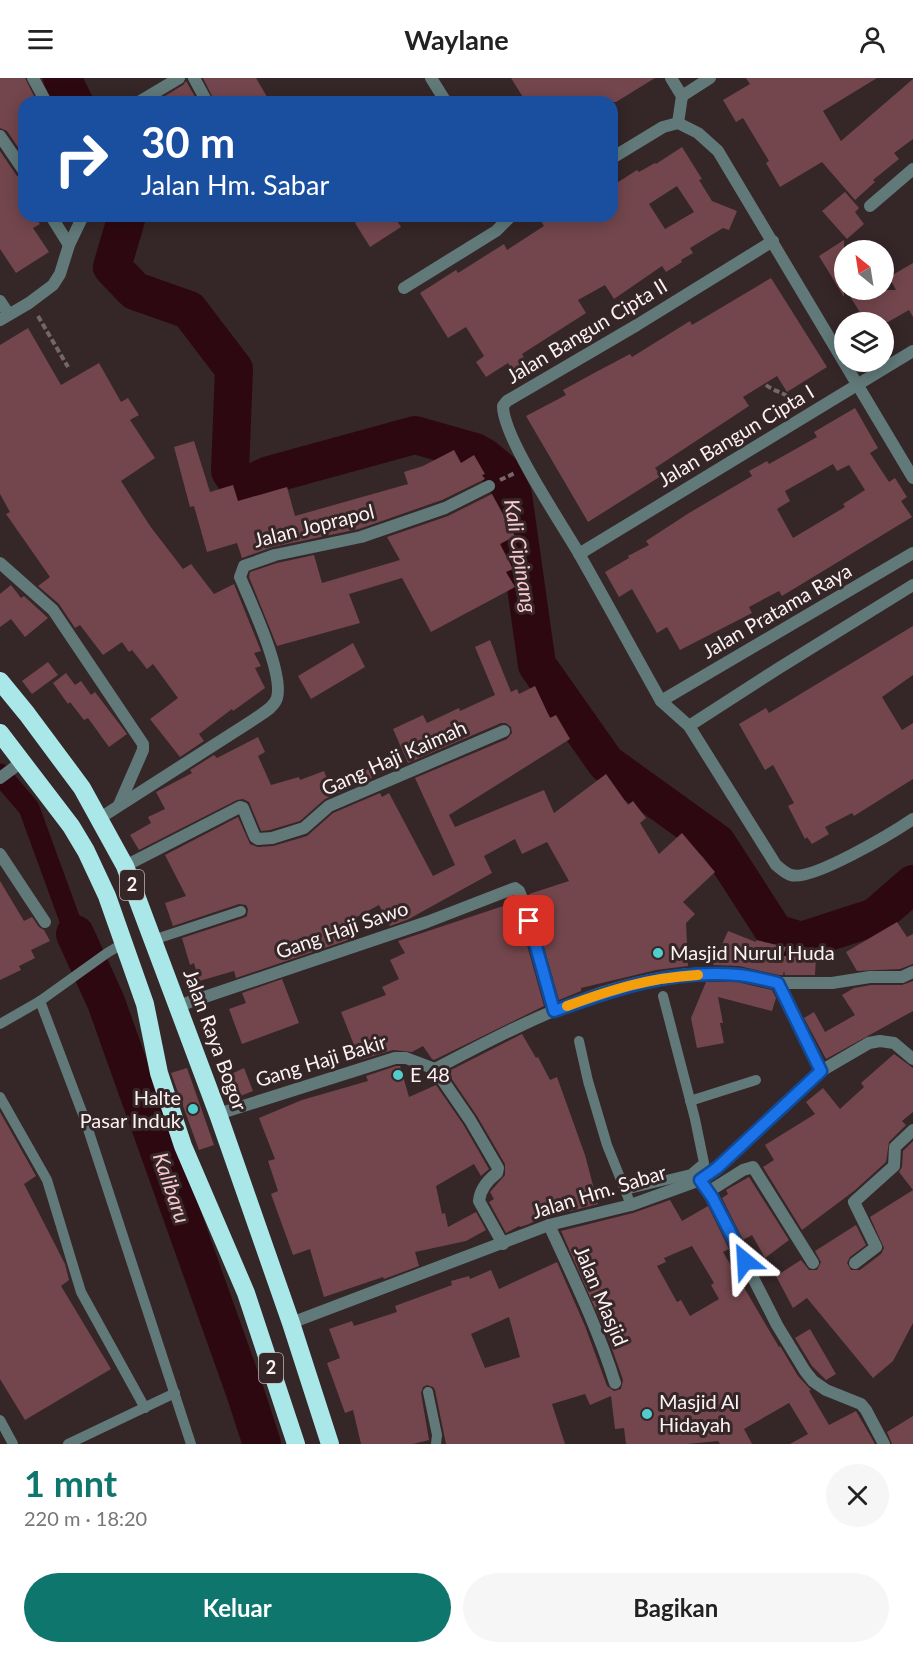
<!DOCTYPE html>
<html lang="id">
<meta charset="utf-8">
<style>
body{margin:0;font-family:Lato,sans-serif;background:#f6f6f6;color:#222;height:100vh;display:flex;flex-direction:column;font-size:22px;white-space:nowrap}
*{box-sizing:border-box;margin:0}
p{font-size:20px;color:#767676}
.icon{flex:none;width:33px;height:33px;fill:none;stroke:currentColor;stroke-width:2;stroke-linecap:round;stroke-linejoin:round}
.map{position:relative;height:1366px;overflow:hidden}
.side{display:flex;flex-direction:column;background:#fff;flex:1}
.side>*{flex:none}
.hud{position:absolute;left:18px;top:18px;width:600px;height:126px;border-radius:18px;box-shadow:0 3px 15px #0003;background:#1a4fa0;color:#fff;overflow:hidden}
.needle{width:39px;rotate:330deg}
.tools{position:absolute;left:834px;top:162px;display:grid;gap:12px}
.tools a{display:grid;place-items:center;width:60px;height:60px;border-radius:50%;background:#fff;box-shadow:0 3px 15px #0003;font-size:30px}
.pin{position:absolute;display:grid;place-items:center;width:51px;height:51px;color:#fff;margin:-26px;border-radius:12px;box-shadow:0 3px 9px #0006}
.me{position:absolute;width:66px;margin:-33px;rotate:333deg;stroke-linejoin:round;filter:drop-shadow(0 0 4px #0008)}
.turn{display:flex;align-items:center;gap:21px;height:126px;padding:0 24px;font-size:27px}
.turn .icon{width:78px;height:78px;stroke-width:2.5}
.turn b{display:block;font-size:42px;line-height:51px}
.round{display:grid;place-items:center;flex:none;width:63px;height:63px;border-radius:32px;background:#f6f6f6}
.head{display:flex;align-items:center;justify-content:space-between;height:102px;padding:0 24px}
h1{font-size:36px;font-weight:700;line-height:45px;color:#0f766e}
.button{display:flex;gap:12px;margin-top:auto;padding:12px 24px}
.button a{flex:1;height:69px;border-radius:36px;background:#0f766e;color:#fff;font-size:24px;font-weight:700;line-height:69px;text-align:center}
.button a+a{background:#f6f6f6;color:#222}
header{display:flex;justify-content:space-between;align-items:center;height:78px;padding:0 24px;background:#fff;font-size:27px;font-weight:700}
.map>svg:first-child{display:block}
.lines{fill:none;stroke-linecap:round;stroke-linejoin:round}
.canal{stroke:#2e0811;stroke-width:21}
.river{stroke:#2e0811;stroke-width:38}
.building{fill:#73464d;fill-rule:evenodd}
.path{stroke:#756769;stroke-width:4;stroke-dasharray:6 3;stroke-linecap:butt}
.lane{stroke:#617979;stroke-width:10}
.street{stroke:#617979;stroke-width:12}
.highway{stroke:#aae7e8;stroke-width:18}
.route-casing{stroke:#114b97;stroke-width:15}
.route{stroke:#1a73e8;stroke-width:10}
.slow{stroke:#f59e0b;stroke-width:10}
.poi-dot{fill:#52cdce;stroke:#352628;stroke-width:2}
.labels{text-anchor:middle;stroke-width:6;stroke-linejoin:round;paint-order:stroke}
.shield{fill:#352628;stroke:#c0b5b6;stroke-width:1.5}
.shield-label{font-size:18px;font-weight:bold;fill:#fcf2f3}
.street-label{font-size:20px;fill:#fcf2f3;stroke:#352628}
.poi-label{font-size:20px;fill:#fcf2f3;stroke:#352628;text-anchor:start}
.water-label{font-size:21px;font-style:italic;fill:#f8c8ce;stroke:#352628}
</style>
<header><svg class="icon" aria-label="menu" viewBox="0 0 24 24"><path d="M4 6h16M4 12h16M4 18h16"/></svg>Waylane<svg class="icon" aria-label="person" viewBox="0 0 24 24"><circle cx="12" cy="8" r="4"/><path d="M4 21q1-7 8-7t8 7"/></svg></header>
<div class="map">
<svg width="913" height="1366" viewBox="0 0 913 1366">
<rect width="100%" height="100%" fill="#352628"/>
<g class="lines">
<!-- canal -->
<path class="canal" d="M0 696 29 730 75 856"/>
<!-- river -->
<g class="river">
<path d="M62 0 74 24"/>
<path d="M127 138 112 189 135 213 189 232 234 291 230 393 238 405H252L269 397 415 357 475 374 484 379 502 394 513 417 537 587 606 685 717 765 775 855 801 863 875 839 913 806"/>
<path d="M75 856 106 924 245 1314 262 1366"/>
</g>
</g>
<!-- building -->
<g class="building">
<path d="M0 0H25L37 24H24V78L7 53 0 50Z"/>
<path d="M203 0H256L270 24H215Z"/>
<path d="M511 0H655L616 24H526Z"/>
<path d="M746 0H877L823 33 841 63 913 1V61L894 75 899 81 873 102 875 104 855 122 822 84 780 109 766 85 769 83 743 40 736 44 723 22 750 6Z"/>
<path d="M186 3 198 24H155L183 7Z"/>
<path d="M682 69 702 101 699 102 712 123 737 133 729 152 723 150 690 170 693 175 681 182 682 184 666 194 662 188 614 221 605 207 578 222 586 235 522 276 529 289 515 297 508 285 486 299 476 284 484 278 466 249 448 260 420 215 456 192 458 195 504 166 507 172 544 148 538 138H612V108L637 92 639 94 655 85 656 86ZM677 108 694 134 665 151 649 126Z"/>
<path d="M0 73 17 98 24 101V138H34L40 146 33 150 49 174 16 195 0 171Z"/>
<path d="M845 114 859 130 855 134 864 146 847 161 822 133Z"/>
<path d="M365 138H394L401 149 370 169 355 145Z"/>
<path d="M844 162V219L819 178Z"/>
<path d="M913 185V239L909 232 888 244H866L846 212H896L889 199Z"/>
<path d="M771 200 827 289 787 314 777 298 743 319 749 328 655 390 661 398 588 444 526 338 566 317 563 312 596 294 630 276 632 279 690 243 692 247Z"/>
<path d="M28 250 61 307 99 285 121 324 128 320 139 337 130 342 155 380 121 403 150 448 183 491 191 486 214 516 234 506 257 563 261 573 254 575 261 588 255 590 265 610 233 633 232 631 199 656 204 663 180 679 150 641 178 620 153 586 147 591 132 572 129 574 122 564 103 577 80 547 75 550 59 526 38 508 50 499 6 436 10 434 0 416V267Z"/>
<path d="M855 330 878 370 870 375 889 404 895 400 907 419 901 423 912 439 782 518 779 513 749 529 752 535 680 572 667 549 657 555 632 511 619 519 605 494 629 480 628 478 649 467 646 463 689 435 752 398 749 393 767 383 769 386 817 359 814 354ZM833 386 837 393 849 387 865 412 843 426 845 429 793 460 777 431 790 423 785 413Z"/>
<path d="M194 363 210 414 233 407 238 423 287 409 295 438 408 406 404 394 423 388 454 372 461 385 474 377 485 396 482 397 485 401 442 422 359 451 273 469 242 480 237 465 207 474 194 428 190 429 174 369Z"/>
<path d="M492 416 515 458 500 466 513 491 506 494 515 509 431 554 402 500 349 516 360 545 277 568 249 499 250 494 277 485 314 477 322 505 400 482 387 459 448 438Z"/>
<path d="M11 507 21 520 24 518 48 540 25 559 11 541 0 549V516Z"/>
<path d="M913 548V597L882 619 902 652 913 645V701L854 738 852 735 825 749 829 756 812 766 807 759 805 761 788 728 794 725 773 687 765 692 739 646 766 630 769 635Z"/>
<path d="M490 562 511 614 517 611 519 616 535 608 550 640 556 637 570 661 449 737 455 749 544 712 554 735 606 696 628 727 633 723 646 740 640 745 659 776 682 755 715 794 683 824 695 836 686 845 688 888 656 892 581 910V913L559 922 529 816 569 803 547 764 522 776 515 761 484 778 492 795 407 842 390 848 379 827 342 847 348 862 236 900 234 893 199 903 194 885 190 887 182 860 243 840 247 838 248 831 246 827 239 826 173 848 165 825 186 818 165 777 238 739 250 766 258 769 273 768 307 758 333 735 380 715 382 719 389 715 433 798 455 787 415 700 507 661 512 655 511 649 506 645H501L408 685 393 651 423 637 427 645 459 630 460 633 495 617 475 569Z"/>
<path d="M353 565 365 589 311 621 298 598Z"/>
<path d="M48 584 58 597 32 616 22 603Z"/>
<path d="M66 595 75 607 81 603 91 617 95 614 127 656 109 669 88 640 84 642 70 624 68 626 53 605Z"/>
<path d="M258 659 265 674 258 678 271 707 299 699 300 702 324 693 329 706 369 691 372 700 325 721 300 743 270 752 261 753 249 724 243 721 237 722 139 772 130 757 151 745 148 739 165 731 156 714 192 695 190 692 214 677 217 680Z"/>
<path d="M0 803 24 843 32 839 39 849 44 852 50 863 31 872 35 880 19 888 21 892 0 902Z"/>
<path d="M515 824 544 928 434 982 432 981 423 968 412 974 393 972 360 982 341 934 386 917 382 909 399 901 390 882 405 875 398 863Z"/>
<path d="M897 844 907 859 913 856V886L900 891 857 893 846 874Z"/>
<path d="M728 853 756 864V862L786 869 783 878 816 879 815 897H785L784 893 783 897H779L739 888 713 887Z"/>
<path d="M282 901 299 945 242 966 229 931 246 925 242 915Z"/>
<path d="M913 903V933L826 981 804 940 814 934 825 954 855 937 842 917 854 910 871 907H902Z"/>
<path d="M706 904H737L772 912 776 920 772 933 718 919 723 945H720L724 965 697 970 691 940Z"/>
<path d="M522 956 536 980 538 979 550 1002 557 999 585 1077 598 1126 552 1138 551 1134 529 1146 520 1149 519 1148 506 1155 489 1124 494 1121 490 1114 505 1097V1086L477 1038 447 994Z"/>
<path d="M894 976 913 990V1034L902 1043 906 1047 889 1064 886 1084 854 1113 802 1152 763 1089 774 1082 765 1067 815 1036 806 1024 823 1010 840 1031 864 1009 861 1005Z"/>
<path d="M396 988H400L409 1019 436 1007 463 1046 489 1091 481 1098 474 1086 436 1108 442 1136 445 1135 448 1149 476 1134 486 1152 466 1163 415 1174 419 1188 384 1201 383 1199 324 1219 310 1171 293 1177 271 1116 278 1113 268 1083 275 1081 259 1040 302 1022 368 1003 366 998Z"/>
<path d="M187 990 214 1067 199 1072 171 995Z"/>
<path d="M244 990 253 1013 238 1019 229 997Z"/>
<path d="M0 1034 36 1098 24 1106 65 1186 69 1202 61 1208 111 1291 25 1342 0 1301Z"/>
<path d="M913 1063V1112L899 1094 902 1089 903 1073Z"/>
<path d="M749 1099 789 1162 765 1180 752 1157 743 1162 722 1120 728 1116 726 1112Z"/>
<path d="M913 1112V1245L893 1283 873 1300 807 1220 793 1230 776 1198 801 1182 809 1192H817L821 1184 815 1173 856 1147 866 1167 850 1179 847 1185 851 1192H860L881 1176 884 1170 870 1139Z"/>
<path d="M670 1122 682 1143 708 1128 729 1171 723 1174 779 1269 780 1268 798 1298 811 1312 809 1313 829 1347 856 1333 875 1366H790L808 1356 789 1325 744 1351 752 1366H720L718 1363 687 1366H626L624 1350 615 1351 611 1318 590 1327 585 1316 552 1326 565 1366H446L435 1312 433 1309 427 1307 423 1309 421 1315 429 1362 413 1366H361L353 1332 345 1335 327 1285 340 1280 329 1251 352 1243 354 1248 397 1234 395 1228 452 1207 451 1203 469 1198 470 1201 491 1192 499 1211 557 1184 585 1248 607 1308 614 1313 621 1311 623 1302 609 1262 561 1153 633 1135ZM692 1168 714 1205 711 1207 719 1221 690 1238 681 1222 677 1224 657 1188 666 1184 664 1180ZM509 1239 520 1279 485 1290 471 1256Z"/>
<path d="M810 1251 836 1296 826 1302 812 1288 795 1260Z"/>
<path d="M913 1338V1366H892L887 1354Z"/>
</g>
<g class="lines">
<!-- path -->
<g class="path">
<path d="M38 238 68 289"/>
<path d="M766 307C779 317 788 312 794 330"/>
<path d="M500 402 515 395"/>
</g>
<!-- lane -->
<g class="lane">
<path d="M153 862 241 833"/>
<path d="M40 923 85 1042 191 1366"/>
<path d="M0 946 40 923 107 875 124 865"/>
<path d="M579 963 588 1003 607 1067 631 1127"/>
<path d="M0 1019 47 1102 81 1214 145 1330"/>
<path d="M690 1023 756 1002"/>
<path d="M625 1112 691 1096 704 1085 695 1041 663 918"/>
<path d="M428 1314 437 1357 436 1366"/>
<path d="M0 1342 13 1366"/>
<path d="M68 1366 175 1315"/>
</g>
<!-- street -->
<g class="street">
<path d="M33 0 46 24"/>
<path d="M194 0 207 24"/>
<path d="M431 0 446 24"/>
<path d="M671 0 682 18 678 45"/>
<path d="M682 18 710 0"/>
<path d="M139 24 179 0"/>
<path d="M0 58 24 93"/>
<path d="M612 80 663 49 678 45 698 55 718 73 913 400"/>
<path d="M870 128 913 91"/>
<path d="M51 138 69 167"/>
<path d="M773 163 637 247 507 323 503 328C503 359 560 443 578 474 606 523 633 573 661 623L689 648 776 787C780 790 786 796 791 797 811 804 894 754 913 741"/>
<path d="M404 210 496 153 511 138"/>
<path d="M0 223 8 235"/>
<path d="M0 242 29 225 53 207 60 196 69 167 83 138"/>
<path d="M579 476 913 273"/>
<path d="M0 485 53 532 143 666V672L119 727"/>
<path d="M661 623 913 475"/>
<path d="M689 648 779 590 913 507"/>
<path d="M0 700 23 683"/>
<path d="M100 740 253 642C261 636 274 630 277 620 284 595 251 525 240 499L244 488 275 477 361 459 445 430 489 408"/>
<path d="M0 776 45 844"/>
<path d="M125 788 240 729 243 730 255 759 258 761 272 760 304 750 329 728 504 653"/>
<path d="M778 905H832L870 899H902L913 894"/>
<path d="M178 928 427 844 515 810 519 813 522 820 554 933"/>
<path d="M435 991C527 943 630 887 738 896 751 898 765 902 778 905L821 993"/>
<path d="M435 991 470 1042 498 1090 497 1095C488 1102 480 1111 479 1123L503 1166"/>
<path d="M218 1036 395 980H406L435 991"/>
<path d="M700 1102 712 1119 777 1247 805 1293 813 1303 826 1312 861 1326 866 1332 884 1366"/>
<path d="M708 1114 743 1092 753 1089 813 1185"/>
<path d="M549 1147C573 1199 598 1250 615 1305"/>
<path d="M855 1185 876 1169 854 1124 894 1088 895 1069 913 1052"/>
<path d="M291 1245 549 1147 631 1127 700 1102 717 1090 821 993 869 965 880 963 894 965 913 981"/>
</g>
<!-- highway -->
<g class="highway">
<path d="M0 603 27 636 82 710 125 788 218 1036 291 1245 330 1366"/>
<path d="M0 655 71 748 86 773 107 818 145 926 159 995 183 1068 246 1215 296 1366"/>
</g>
</g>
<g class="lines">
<defs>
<path id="route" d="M529 843 554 933C615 911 671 891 738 897 751 898 765 902 778 905L821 993 717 1090 700 1102 712 1119 745 1183"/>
</defs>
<!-- route casing -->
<use href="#route" class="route-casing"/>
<!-- route -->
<use href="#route" class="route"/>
<!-- slow -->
<path class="slow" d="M567 928C613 911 648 900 698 897"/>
</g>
<!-- markers -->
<g class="poi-dot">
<circle cx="658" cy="875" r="6"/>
<circle cx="398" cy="997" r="6"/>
<circle cx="193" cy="1031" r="6"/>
<circle cx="647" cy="1336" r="6"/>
</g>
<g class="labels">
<!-- shield labels -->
<g class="shield">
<rect x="120" y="792" width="24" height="30" rx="4.5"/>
<rect x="259" y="1275" width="24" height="30" rx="4.5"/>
</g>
<g class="shield-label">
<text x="132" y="813">2</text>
<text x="271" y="1296">2</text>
</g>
<!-- street labels -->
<g class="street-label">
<text transform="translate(587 253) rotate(-31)" y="7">Jalan Bangun Cipta II</text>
<text transform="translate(736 358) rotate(-31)" y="7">Jalan Bangun Cipta I</text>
<text transform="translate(314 448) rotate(-14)" y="7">Jalan Joprapol</text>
<text transform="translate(777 533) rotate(-30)" y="7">Jalan Pratama Raya</text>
<text transform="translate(394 680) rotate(-24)" y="7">Gang Haji Kaimah</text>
<text transform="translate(342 852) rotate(-19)" y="7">Gang Haji Sawo</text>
<text transform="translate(215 962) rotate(70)" y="7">Jalan Raya Bogor</text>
<text transform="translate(321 983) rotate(-17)" y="7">Gang Haji Bakir</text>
<text transform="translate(599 1114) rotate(-17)" y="7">Jalan Hm. Sabar</text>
<text transform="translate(601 1218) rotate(67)" y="7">Jalan Masjid</text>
</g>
<!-- poi labels -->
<g class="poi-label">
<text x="670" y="882">Masjid Nurul Huda</text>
<text x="410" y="1004">E 48</text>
<text x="181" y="1027" text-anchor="end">Halte<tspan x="181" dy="23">Pasar Induk</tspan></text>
<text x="659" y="1331">Masjid Al<tspan x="659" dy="23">Hidayah</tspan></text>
</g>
<!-- water labels -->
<g class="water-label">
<text transform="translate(520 478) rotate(81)" y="7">Kali Cipinang</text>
<text transform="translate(171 1110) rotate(71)" y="7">Kalibaru</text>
</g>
</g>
</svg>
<div class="tools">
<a><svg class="needle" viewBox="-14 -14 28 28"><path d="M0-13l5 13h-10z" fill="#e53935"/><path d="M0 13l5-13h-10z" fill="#767676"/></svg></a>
<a><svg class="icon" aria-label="layers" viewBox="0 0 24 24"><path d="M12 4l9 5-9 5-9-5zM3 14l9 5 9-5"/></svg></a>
</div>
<div class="pin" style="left:529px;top:843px;background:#d93025"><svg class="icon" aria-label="arrive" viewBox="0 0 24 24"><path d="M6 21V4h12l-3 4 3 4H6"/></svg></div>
<svg class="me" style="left:745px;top:1183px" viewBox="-20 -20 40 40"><path d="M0-17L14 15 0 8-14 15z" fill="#1a73e8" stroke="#fff" stroke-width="4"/></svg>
<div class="hud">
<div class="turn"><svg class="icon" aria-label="right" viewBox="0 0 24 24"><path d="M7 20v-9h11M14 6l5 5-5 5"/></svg><div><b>30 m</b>Jalan Hm. Sabar</div></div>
</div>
</div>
<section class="side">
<div class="head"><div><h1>1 mnt</h1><p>220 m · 18:20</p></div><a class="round"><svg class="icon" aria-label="close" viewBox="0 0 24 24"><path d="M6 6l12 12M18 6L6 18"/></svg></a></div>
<div class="button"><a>Keluar</a><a>Bagikan</a></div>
</section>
